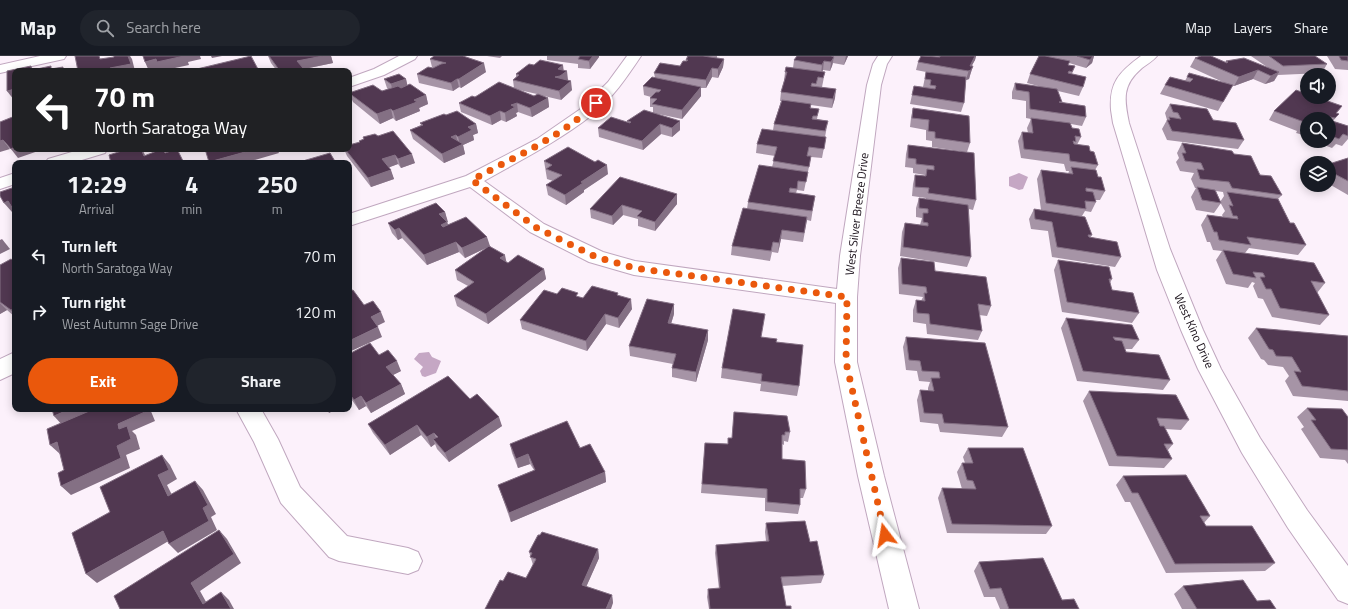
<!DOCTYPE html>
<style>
body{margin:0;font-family:"Titillium Web",sans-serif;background:#20242c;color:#f1f3f6;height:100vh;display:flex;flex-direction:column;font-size:15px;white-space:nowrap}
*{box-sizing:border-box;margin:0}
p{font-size:13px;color:#9ea1a6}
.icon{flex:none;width:22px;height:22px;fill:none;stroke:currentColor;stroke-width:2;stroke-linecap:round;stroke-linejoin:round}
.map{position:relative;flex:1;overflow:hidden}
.side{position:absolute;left:12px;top:104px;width:340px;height:252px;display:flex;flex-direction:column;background:#171b24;border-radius:8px;box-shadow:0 2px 10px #0003}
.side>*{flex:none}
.guide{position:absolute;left:12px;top:12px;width:340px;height:84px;border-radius:8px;box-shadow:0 2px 10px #0003;background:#202124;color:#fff;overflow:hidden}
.fabs{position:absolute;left:1300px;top:12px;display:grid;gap:8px}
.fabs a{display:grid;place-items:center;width:36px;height:36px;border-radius:50%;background:#171b24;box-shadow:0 2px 10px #0003;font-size:20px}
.pin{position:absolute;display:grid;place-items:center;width:34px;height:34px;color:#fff;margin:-17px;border:2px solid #fff;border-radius:50%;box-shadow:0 1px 4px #0007}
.me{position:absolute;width:44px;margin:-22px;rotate:346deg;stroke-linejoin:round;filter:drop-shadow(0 0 3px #0008)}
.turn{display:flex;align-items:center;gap:14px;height:84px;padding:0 16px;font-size:18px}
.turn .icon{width:52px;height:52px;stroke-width:2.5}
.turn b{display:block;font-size:28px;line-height:34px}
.eta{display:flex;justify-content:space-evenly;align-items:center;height:68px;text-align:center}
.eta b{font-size:24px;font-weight:700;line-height:28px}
.cta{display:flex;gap:8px;margin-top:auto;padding:8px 16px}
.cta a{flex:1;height:46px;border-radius:24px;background:#ea580c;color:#fff;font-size:16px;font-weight:700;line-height:46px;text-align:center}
.cta a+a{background:#20242c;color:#f1f3f6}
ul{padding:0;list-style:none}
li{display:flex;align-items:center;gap:12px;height:56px;padding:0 16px}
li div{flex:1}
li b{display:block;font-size:15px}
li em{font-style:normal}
header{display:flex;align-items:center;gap:24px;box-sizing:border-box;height:56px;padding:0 20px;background:#171b24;border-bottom:1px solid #363941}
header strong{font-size:19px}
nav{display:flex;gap:22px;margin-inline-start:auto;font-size:14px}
.search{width:280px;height:36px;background:#20242c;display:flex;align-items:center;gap:10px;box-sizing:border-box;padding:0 14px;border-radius:22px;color:#9ea1a6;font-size:15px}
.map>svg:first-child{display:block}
.water{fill:#c5a7c4}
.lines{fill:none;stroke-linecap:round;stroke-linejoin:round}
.street-casing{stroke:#c0a7bf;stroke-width:2}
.street{fill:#fff;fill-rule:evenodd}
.wall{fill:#a694a6;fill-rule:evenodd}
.shaded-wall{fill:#847084}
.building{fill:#513851;stroke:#847084}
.route{stroke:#ea580c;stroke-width:7;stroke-dasharray:0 12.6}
.labels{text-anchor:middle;stroke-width:4;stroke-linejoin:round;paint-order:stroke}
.street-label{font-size:12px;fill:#180f18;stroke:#fff}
</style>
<header>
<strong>Map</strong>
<div class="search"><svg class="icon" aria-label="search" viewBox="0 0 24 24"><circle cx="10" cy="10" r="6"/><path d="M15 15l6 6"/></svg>Search here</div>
<nav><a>Map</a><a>Layers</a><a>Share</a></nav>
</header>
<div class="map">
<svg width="1348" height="553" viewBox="0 0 1348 553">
<rect width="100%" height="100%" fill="#fcf1fb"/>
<!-- water -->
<g class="water">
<path d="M1019 117 1028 121 1023 133 1019 134 1009 130V121Z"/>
<path d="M429 296 432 301 441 305 436 317 425 321 422 320 420 315 423 311 414 303 419 297Z"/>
</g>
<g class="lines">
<defs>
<g id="street">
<path d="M40 0H66L64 3 0 17V9Z"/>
<path d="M399 0H417L415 3 384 19 349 31V22L374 13Z"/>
<path d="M627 0H641C627 21 612 43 592 59 559 85 521 104 484 125L544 168 603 196 635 205 837 233 840 200 867 29 873 8 878 0H892L887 8 881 29 860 200 857 241V306L884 420 919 553H889L858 420 835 306 836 247 634 219 589 206 530 176 470 131 349 170V158L466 120 537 83 582 52 608 26Z"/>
<path d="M1141 0H1157C1153 5 1147 8 1142 12 1122 29 1124 43 1129 67L1170 193 1203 274 1221 313 1260 382 1307 454 1348 510V548L1338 544 1288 472 1242 397 1198 313 1181 274 1157 214 1113 67 1111 54C1109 27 1119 16 1141 0Z"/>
<path d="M82 93H107L105 97 72 107H45L48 103Z"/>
<path d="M15 117V128L0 133V122Z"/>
<path d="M15 296V317L0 324V303Z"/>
<path d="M236 353H261L278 383 300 431 347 480 408 492 418 496 422 505 418 514 408 518 339 505 329 501 281 447 254 386Z"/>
</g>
</defs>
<!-- street casing -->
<use href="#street" class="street-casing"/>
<!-- street -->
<use href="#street" class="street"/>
</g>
<!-- wall -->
<g class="wall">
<path d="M268 0H331L333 7 304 13 305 15H277L271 7Z"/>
<path d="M487 0H502L500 2Z"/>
<path d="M547 0H599V1L590 13 578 12V8L547 4Z"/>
<path d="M687 0H717V2L724 3 723 11 718 22 712 21 706 32H701V40L682 63 658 58 680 74 672 81 661 78 643 94 599 81 598 72 627 66V65L653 57V51H650V42L651 41 644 39 643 30 655 22 654 17 680 10 686 5Z"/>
<path d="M797 0H848L844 9 833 7 832 10 830 15 823 14 822 16H825L822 31 835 42 832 52 811 49V52L819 53 817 63 828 65 825 81H826L822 102 811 101 804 135 797 134 796 137 815 140 811 165 807 164 803 186 781 183 778 197 772 196 770 205 731 199 732 190 747 153 748 146 772 111 775 100 756 97 757 88 773 74 774 68 781 45H780L781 36 784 25 785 16 793 12 794 4Z"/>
<path d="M940 0H976L975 4 971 10H973L969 23 966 24 964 47 961 56 910 48 914 30 923 31 926 16 916 14 918 6Z"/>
<path d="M1039 0H1094L1092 7 1086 12 1069 7 1068 9 1075 10 1072 18 1083 31 1079 40 1058 35 1062 47 1086 61 1082 70 1071 68 1072 72 1081 81 1077 89 1090 95 1098 109 1095 114 1105 135 1100 144H1095L1096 146 1091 156 1085 155 1082 160 1092 179 1090 182 1121 201 1115 211 1052 201 1048 175 1031 173 1029 163 1034 153 1041 154 1037 123 1041 114 1068 118 1069 115H1066L1064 108 1021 102 1018 85 1022 76 1028 77 1027 72 1031 63 1026 62V45L1012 43V36L1015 27 1042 31 1027 27 1030 18Z"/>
<path d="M1251 0H1315L1327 8 1322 17 1278 19 1274 25 1265 28 1253 23 1234 30H1232L1218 55 1160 38 1165 29 1185 25 1187 21 1225 27 1190 11 1195 2 1225 6 1226 5 1267 11Z"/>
<path d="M1327 0H1348V14L1335 13Z"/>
<path d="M468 2 486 16 461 32 459 31 453 35 419 27 417 18 434 12 432 11 430 3Z"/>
<path d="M534 9 563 14 572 34 561 44 544 40 548 42 549 51 532 61 518 56 516 57 517 60 506 66 501 64 492 69 461 56 459 47 475 41 514 32 513 24 516 21V18ZM519 34 537 38 534 40Z"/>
<path d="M384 23H406L407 29 426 39 428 48 419 52 420 55 396 65 393 62 380 68 353 46 349 37 382 35 388 33 387 32Z"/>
<path d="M1170 48 1244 84 1238 93 1167 84 1162 73 1167 64 1165 57Z"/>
<path d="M1342 50 1337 57 1339 58 1333 65 1348 70V83L1342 90 1336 88 1332 92 1313 85H1329V63H1307V80L1296 77 1297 75 1269 64 1274 55Z"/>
<path d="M913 52 970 87 967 96 932 91V85L926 84V74L910 71 911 62Z"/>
<path d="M446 59 476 68 478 77 473 79 474 84 463 89 465 98 444 107 413 83 410 74 421 69 420 67Z"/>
<path d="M378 80 415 107 401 112 398 108 389 111 394 123 371 131 347 100 344 93H349L360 86 359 85 364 83 363 81Z"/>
<path d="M1182 87 1234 98 1260 119 1282 139 1278 143 1290 167 1306 189 1298 199 1249 192 1245 197 1325 227 1317 237 1329 259 1320 269 1272 261 1263 243 1258 242 1253 230 1255 227 1252 226 1248 232 1226 228 1216 204 1222 195 1213 194 1210 186H1207L1201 169 1207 159 1223 161 1222 159 1225 155 1220 146 1224 140 1223 136 1216 135 1221 147 1214 157 1196 154 1191 141 1196 132H1195L1191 123 1194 117 1180 115 1176 106 1179 102 1177 97Z"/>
<path d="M908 89 976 144 973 154 969 153 971 201 967 211 900 200 902 176 905 167 920 169 922 162 916 161V152L919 142 926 143V142L912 140 913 128 915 119 925 120V119L913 117V112L905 111 906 98Z"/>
<path d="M1348 102V139L1329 128V108Z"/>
<path d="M544 105 608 118 584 134V136L566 149 548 139 546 129 553 125 547 123Z"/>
<path d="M677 138V148L655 175 638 170V163L623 159 613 169 591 162 590 153Z"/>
<path d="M445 156 448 169 490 190 506 206 508 207 544 213 546 223 488 268 457 250 454 240 468 230 457 224 455 214 486 192 465 202 459 196 427 209 402 182 398 184 392 177 388 167Z"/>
<path d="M901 202 935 215 991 250 987 260 979 259 982 275 978 284 927 278 926 268 913 266V254L916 244 921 245 923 241 899 238 898 212Z"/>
<path d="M1058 204 1112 223 1110 227 1112 234 1139 257 1132 267 1062 256 1054 214Z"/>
<path d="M15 206V261L7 254 0 258V209Z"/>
<path d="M557 238 578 241 583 242 619 240 632 253 619 272 606 268 587 295 522 273 520 264Z"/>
<path d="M674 258 671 268 708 284 696 326 672 321V312L673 308 630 300 629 290Z"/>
<path d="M1066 262 1139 284 1132 293H1125L1126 296 1170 324 1163 334 1077 325 1061 272Z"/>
<path d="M1256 272 1348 280V345L1293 340 1285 325 1289 320 1283 311 1268 309 1264 304 1261 303 1248 282Z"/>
<path d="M762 281 777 286 799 330 797 340 760 335 761 328 721 322 722 312Z"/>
<path d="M906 281 1008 371 1002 381 940 376 938 368 920 366 917 344 920 334 928 335V332L930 326 919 325 917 315 906 314 903 291Z"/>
<path d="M349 298 379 299 401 315 393 319 401 328 405 338 371 357 366 350 359 354 349 340Z"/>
<path d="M1089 335 1189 364 1181 374 1165 373 1173 388 1168 394 1172 403 1164 412 1109 410 1083 345Z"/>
<path d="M470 343 502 370 449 406 437 393 435 388 431 391 421 379 390 399 373 377 368 368Z"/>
<path d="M1307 352 1348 361V408L1345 404 1320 402 1301 373 1304 371 1297 361Z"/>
<path d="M734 356 790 376 788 386 784 385V389L782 388V403L806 433 803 442H800V449L798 458 765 455V442L701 437 705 387 728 388 732 382Z"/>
<path d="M510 388 580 392 605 416 606 426 511 466 498 429 534 414 530 408 518 412 512 397Z"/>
<path d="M968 392 1052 470 1046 478 947 477 938 442 942 432 962 433 957 416 962 407H965L963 401Z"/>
<path d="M1123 420 1210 460 1204 467 1206 470 1275 507 1265 515 1166 517 1130 446H1125L1116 429Z"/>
<path d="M766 467 810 486 824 519 821 527 782 530 786 550 791 553H709L707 541 708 533H719L715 497 716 489 766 485 765 476Z"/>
<path d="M598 493 599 502 586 531 612 539 613 547 503 525 526 522 533 509 529 496Z"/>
<path d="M979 506 1062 544 1079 553H1000L995 541H984L974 515Z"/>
<path d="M1183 530 1257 545 1276 553H1182L1174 538Z"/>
</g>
<!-- shaded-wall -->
<g class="shaded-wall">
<path d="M128 0H130L132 3 135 15H110V12Z"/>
<path d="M184 0H200L201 3 188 6 189 9 161 15 160 12 149 15 145 6 156 3Z"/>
<path d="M211 0H222L212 2Z"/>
<path d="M323 0H331L333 7 304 13 305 15H292L297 5Z"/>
<path d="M593 0H599V1L590 13 589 5Z"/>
<path d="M846 0H848L844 9Z"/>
<path d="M975 0H976L975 4 969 15 973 10 970 19 969 23 966 24 970 10Z"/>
<path d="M1093 0H1094L1092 7 1086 12 1090 4Z"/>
<path d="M834 1 832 10 830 15 831 6Z"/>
<path d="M724 3 723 11 718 22V13Z"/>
<path d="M824 5 823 14 821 18 822 9Z"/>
<path d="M484 7 486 16 461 32 459 23Z"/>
<path d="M563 9 564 17 567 15 568 24 561 29 555 21 558 13Z"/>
<path d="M31 10 34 15H31Z"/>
<path d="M712 12V21L706 32V24Z"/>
<path d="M1258 14 1253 23 1234 30 1239 21Z"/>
<path d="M1279 16 1274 25 1265 28 1271 20Z"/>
<path d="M406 23 408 32 393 37 391 28Z"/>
<path d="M457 23 459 31 453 35 451 27Z"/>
<path d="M571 25 572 34 561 44 559 35Z"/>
<path d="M701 31V40L682 63V54Z"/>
<path d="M15 33V44H14L7 35Z"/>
<path d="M836 33 835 42 832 52 833 43Z"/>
<path d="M426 39 428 48 419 52 420 55 396 65 393 55 414 44Z"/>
<path d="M548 42 549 51 532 61 530 52Z"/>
<path d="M517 47 518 56 516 57 517 60 506 66 505 57 511 49Z"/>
<path d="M391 53 393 62 380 68 377 58Z"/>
<path d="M500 55 501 64 492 69 490 60Z"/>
<path d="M680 65V74L672 81V72Z"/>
<path d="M476 68 478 77 473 79 474 84 463 89 465 98 444 107 442 98 460 89 458 81 468 71Z"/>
<path d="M660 68 661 78 643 94 642 85Z"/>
<path d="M349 69 351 74 349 75Z"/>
<path d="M456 79 458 88 451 81Z"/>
<path d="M3 84 10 93 0 96V85Z"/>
<path d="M15 91V93H44L18 102 11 93Z"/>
<path d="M141 93H142L145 99 144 100Z"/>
<path d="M256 93H277L279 97 244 107H210L209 106Z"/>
<path d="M412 98 415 107 401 112 398 103Z"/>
<path d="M395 99 398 108 385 113 382 103Z"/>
<path d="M607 109 608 118 584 134V136L566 149 565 139 581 126Z"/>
<path d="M391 114 394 123 371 131 368 122Z"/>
<path d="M349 130 352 137 349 138Z"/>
<path d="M677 138V148L655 175V166Z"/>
<path d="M8 145 15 155 12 156 4 147Z"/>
<path d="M622 149 623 159 613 169 612 160Z"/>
<path d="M445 156 448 166 442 168 439 158Z"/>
<path d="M447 166 450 176 444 179 441 169Z"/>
<path d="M399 172 402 182 398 184 395 174Z"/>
<path d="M782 174 781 183 778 197 779 187Z"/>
<path d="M487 181 490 190 465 202 462 192Z"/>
<path d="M2 183 10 193 0 198V184Z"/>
<path d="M456 186 459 196 427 209 424 199Z"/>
<path d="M505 199 507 209 500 202Z"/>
<path d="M544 213 546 223 488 268 486 258Z"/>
<path d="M631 243 632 253 619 272 618 262Z"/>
<path d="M0 247 7 254 0 258Z"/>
<path d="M674 248V258L668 277V267Z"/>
<path d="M15 252V259L11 254Z"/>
<path d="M381 256 385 266 375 271 371 261Z"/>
<path d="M605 258 606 268 587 295 586 285Z"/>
<path d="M378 271 382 281 349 296V285Z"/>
<path d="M708 274V284L696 326V316Z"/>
<path d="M397 305 401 315 391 320 386 311Z"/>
<path d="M401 328 405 338 371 357 366 347Z"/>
<path d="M361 340 366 350 359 354 354 344Z"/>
<path d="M70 353H101L63 370 54 360Z"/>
<path d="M146 353H150L155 365 132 375 136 379 140 393 126 399 130 412 71 439 61 430 117 390 119 373 118 368Z"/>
<path d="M327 353H337L329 357Z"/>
<path d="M499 361 502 370 449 406 445 397Z"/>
<path d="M417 369 421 379 390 399 385 389Z"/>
<path d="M434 377 438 386 433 383 435 388 431 391 427 381Z"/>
<path d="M57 386 60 398 50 389Z"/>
<path d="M528 398 530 408 518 412 516 403Z"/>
<path d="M162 399 170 409 177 423 167 429 177 449 168 440 158 419Z"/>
<path d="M605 416 606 426 511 466 509 457Z"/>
<path d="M195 425 203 434 216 458 211 461 217 474 178 497 169 488 203 452Z"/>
<path d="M219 474 227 483 241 507 200 535 210 553 203 548 191 527Z"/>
<path d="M163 475 172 483 97 527 86 518Z"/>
<path d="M598 493 599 502 583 538 582 529Z"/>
<path d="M221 536 229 544 234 553H231Z"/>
<path d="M612 539 613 547 611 553H606Z"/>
</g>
<!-- building -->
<g class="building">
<path d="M75 0H99L100 3 114 1V0H128L131 8 110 12 111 15H78Z"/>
<path d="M143 0H184L157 6 156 3 145 6Z"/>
<path d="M251 0 259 15H198L197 13Z"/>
<path d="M269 0H323L297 5 303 12 292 15H280Z"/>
<path d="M434 0H463L484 7 459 23H457L451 27 417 18 428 11 433 12 441 8 446 7 430 3Z"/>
<path d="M580 0H593L589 5 578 3Z"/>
<path d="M688 0H703L724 3 718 13 712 12 706 24 654 17 660 7 680 10 683 5H687L688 4H686Z"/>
<path d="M797 0H831L834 1 831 6 824 5 822 9 794 4Z"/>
<path d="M921 0 940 1V0H975L970 10H973L971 14 968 15 918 6Z"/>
<path d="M1039 0H1045L1070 5 1068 9 1075 10 1072 16 1069 15 1068 17 1086 21 1083 31 1030 18Z"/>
<path d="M1077 0H1093L1090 4Z"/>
<path d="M1201 0H1211L1227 7 1228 6 1226 5 1244 2 1279 16 1271 20 1258 14 1239 21 1195 2Z"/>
<path d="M1269 0H1315L1327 8 1283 10Z"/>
<path d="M1339 0H1348V5L1341 4Z"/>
<path d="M540 4 563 9 558 13 567 15 560 20 555 21 571 25 559 35 513 24 519 19 516 18 529 8 534 9Z"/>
<path d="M31 10V15H15V33L7 35V15Z"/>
<path d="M51 10V13L63 11V15H37V13Z"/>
<path d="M786 11 825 16 823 22 818 21 816 28 812 27 811 30 836 33 833 43 781 36 787 16H785Z"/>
<path d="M926 16 966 21 964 47 912 39 914 30 935 33 936 30 930 29 931 24 925 23Z"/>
<path d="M1189 17 1233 29 1223 46 1165 29 1170 21 1190 26 1193 23 1187 21Z"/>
<path d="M399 18 406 23 391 28 384 23Z"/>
<path d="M652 21 701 31 682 54 652 48 657 43 650 42 656 36H659L661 34 643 30Z"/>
<path d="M499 26 534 40 538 38 548 42 530 52 517 47 511 49 515 51 505 57 500 55 490 60 459 47 472 40 475 41Z"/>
<path d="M1015 27 1057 33 1062 46H1059L1085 50 1086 61 1030 53 1029 36 1016 34Z"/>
<path d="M410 28 426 39 414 44 417 46 393 55 391 53 377 58 349 37 373 29 382 35 398 30 401 32Z"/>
<path d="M1296 34 1307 38V41H1316L1342 50 1336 57 1339 58 1335 62 1330 61 1327 63H1307V69L1302 67 1304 66 1274 55Z"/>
<path d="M782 44 811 48 810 52 819 53 817 60H813L812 63 828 65 825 75 774 68Z"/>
<path d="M1170 48 1207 53 1213 64 1236 67 1244 84 1172 75 1167 64H1170L1169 61 1181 63 1178 57 1173 56Z"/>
<path d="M913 52 969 60 970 87 935 82V76L928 75 929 64 912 62Z"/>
<path d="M644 54 680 65 672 72 660 68 642 85 598 72 611 61 630 67 631 66 627 65Z"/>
<path d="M457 55 476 68 468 71 472 74 458 81 456 79 451 81 463 88 442 98 410 74 423 69 420 67 444 58 446 59Z"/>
<path d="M15 60V91L11 93 3 84 0 85V66Z"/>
<path d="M1031 62 1070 67 1072 72 1079 73 1081 81 1075 80 1076 86 1073 85 1074 88 1089 90 1090 95 1094 96 1098 109 1070 105 1069 98 1024 93 1022 76 1033 77Z"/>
<path d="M1329 64 1348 70V80L1343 78 1339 83 1329 79Z"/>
<path d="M762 73 826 81 824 93 809 91 807 100H811L809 111 773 105 777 91 757 88Z"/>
<path d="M393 75 412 98 398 103 395 99 382 103 391 114 368 122 345 93H349V89L360 86 359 85 364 83 363 81 375 78 378 80Z"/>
<path d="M1182 87 1232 95 1234 98 1251 100 1260 119 1271 120 1282 139 1232 132 1229 126 1200 123 1197 113 1204 114 1201 107 1185 105 1182 97H1186Z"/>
<path d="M908 89 974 97 976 144 928 137 929 132 915 131V119L926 120 927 113 934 114V110L916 108V103L908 102Z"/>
<path d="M568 91 595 106 598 104 607 109 581 126 583 127 565 139 546 129 562 119 546 113 552 109 544 105Z"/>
<path d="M128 93H141L144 100 162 93H163L165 97 177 93 184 107H111L109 99Z"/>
<path d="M205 93H256L209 106Z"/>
<path d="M330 97 336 107H296Z"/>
<path d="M1348 102V125L1329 115V108Z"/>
<path d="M759 109 808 116 806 126 798 125 797 133 790 132 789 136 815 140 812 155 748 146Z"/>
<path d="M1071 111 1096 114 1098 121H1101L1105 135 1086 132V135L1093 136 1096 146 1085 145 1086 153 1046 147 1041 114 1073 118Z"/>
<path d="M620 121 677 138 655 166 637 160 642 155 622 149 612 160 590 153Z"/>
<path d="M15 131V156L8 145 4 147 0 140V136Z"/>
<path d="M1197 131 1215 134 1221 147 1202 144Z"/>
<path d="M1227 136 1278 143 1290 167H1294L1306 189 1247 181 1251 189 1219 184 1217 176H1214L1207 159 1238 163 1237 160H1233L1229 149 1233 150Z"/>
<path d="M919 142 968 149 971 201 903 191 905 167 928 170V167L923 166V157H928V153L919 152Z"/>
<path d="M436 147 445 156 439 158 447 166 441 169 443 171 466 161 487 181 462 192 456 186 424 199 399 172 395 174 388 167Z"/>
<path d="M743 152 807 161 804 177 782 174 779 187 773 186 771 195 732 190Z"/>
<path d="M1034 153 1085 161 1092 179H1088L1089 181 1117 186 1121 201 1057 191 1052 166 1035 163Z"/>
<path d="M489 190 505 199 500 202 508 207 518 199 544 213 486 258 454 240 474 226 455 214Z"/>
<path d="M1223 194 1314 207 1325 227 1311 225 1329 259 1280 252 1271 233H1266L1260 221H1265L1263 217 1253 216 1256 222 1233 218Z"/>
<path d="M901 202 934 206 935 215 986 221 991 250 978 248 982 275 930 268 929 258 917 257 916 244 925 245 924 237H927L926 231 902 228Z"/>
<path d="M11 203 15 206V252L11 254 0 246V209Z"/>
<path d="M1058 204 1109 211 1112 223H1109L1112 234 1133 237 1139 257 1067 246Z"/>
<path d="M592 230 618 237 617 239 631 243 618 262 605 258 586 285 520 264 544 234 557 238 562 232 578 237 576 240 583 242Z"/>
<path d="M353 234 364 249 373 245 381 256 371 261 378 271 349 285V235Z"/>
<path d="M647 243 674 248 668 267 708 274 696 316 672 312 676 298 629 290Z"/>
<path d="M733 253 765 258 761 281 777 283 776 286 803 289 799 330 761 325 762 318 722 312Z"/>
<path d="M1066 262 1132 269 1139 284 1113 281 1115 284 1122 285 1126 296 1159 299 1170 324 1083 315Z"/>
<path d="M1256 272 1348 280V335L1302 330 1294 315 1301 316 1292 301 1276 300 1273 294 1269 293Z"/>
<path d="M906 281 985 287 1008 371 944 367 942 358 924 357 920 334 934 335 931 322H940L939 316 922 315 920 305 909 304Z"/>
<path d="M370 287 379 299 388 294 397 305 386 311 401 328 366 347 361 340 354 344 349 337V330L351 328 349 325V298Z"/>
<path d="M448 320 470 343 477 338 499 361 445 397 433 383 438 381 434 377 427 381 417 369 385 389 368 368Z"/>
<path d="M1089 335 1176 339 1189 364 1157 362 1160 370H1164L1173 388H1164L1172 403 1117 400Z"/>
<path d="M1307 352 1342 353 1348 361V394L1331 393 1311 364H1316Z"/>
<path d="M52 353H70L54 360Z"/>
<path d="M94 353H146L147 355 118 368 119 373 127 370 131 383 117 390 121 402 61 430 58 417 64 414 57 386 50 389 47 373Z"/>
<path d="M734 356 787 360 790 376H785V379H782V403L805 405 806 433H800V449L767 446V433L702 428 705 387 728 388V382H732Z"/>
<path d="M567 365 580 392 590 388 605 416 509 457 498 429 535 414 528 398 516 403 510 388Z"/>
<path d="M968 392H1023L1052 470 952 468 942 432 976 433 973 425 967 424 962 407H973Z"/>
<path d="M162 399 169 414 158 419 168 440 195 425 208 449 203 452 209 465 169 488 163 475 86 518 72 477 110 456 100 431Z"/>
<path d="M1186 419 1210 460H1200L1206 470H1252L1275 507 1175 508 1138 437H1132L1123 420Z"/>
<path d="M805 465 810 486 817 485 824 519 781 521 786 550H791V553H710L708 533 720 532 716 489 769 485 766 467Z"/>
<path d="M219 474 234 498 191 527 203 548 221 536 231 553H120L114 540Z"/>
<path d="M542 476 598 493 582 529 612 539 606 553H485L500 524 503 525 508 516 526 522 536 503 530 501 532 497 529 496 538 479H540Z"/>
<path d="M1043 502 1062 544 1074 543 1079 553H1009L1001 532 990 533 979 506Z"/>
<path d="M1243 524 1257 545 1270 544 1276 553H1197L1183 530Z"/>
</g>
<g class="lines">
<!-- route -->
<path class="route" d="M596 47C562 81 514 101 472 124L537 172 596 201 634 212 847 241 846 306 885 479"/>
</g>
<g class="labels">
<!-- street labels -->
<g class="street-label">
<text transform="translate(857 158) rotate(-83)" y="4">West Silver Breeze Drive</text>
<text transform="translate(1194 275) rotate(66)" y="4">West Kino Drive</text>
</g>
</g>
</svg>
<div class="fabs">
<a><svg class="icon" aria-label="sound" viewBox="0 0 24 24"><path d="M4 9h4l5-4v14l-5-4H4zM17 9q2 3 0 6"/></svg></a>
<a><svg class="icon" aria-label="search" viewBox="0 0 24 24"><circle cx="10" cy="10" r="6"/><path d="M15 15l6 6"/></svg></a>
<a><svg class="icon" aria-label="layers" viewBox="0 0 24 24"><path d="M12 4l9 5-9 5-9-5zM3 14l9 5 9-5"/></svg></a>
</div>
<div class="pin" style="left:596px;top:47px;background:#d93025"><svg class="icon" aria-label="arrive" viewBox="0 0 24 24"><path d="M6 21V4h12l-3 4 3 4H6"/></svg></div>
<svg class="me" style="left:885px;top:479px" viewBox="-20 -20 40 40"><path d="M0-17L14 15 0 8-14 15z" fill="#ea580c" stroke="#fff" stroke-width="4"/></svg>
<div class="guide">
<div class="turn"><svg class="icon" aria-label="left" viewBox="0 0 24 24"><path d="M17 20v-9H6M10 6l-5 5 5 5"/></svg><div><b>70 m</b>North Saratoga Way</div></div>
</div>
<section class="side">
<div class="eta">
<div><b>12:29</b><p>Arrival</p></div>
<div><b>4</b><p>min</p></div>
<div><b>250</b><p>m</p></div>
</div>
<ul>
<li><svg class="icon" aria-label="left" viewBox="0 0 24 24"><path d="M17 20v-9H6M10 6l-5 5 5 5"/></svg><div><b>Turn left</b><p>North Saratoga Way</p></div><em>70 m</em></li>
<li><svg class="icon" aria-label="right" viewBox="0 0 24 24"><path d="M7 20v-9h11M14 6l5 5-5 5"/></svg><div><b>Turn right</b><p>West Autumn Sage Drive</p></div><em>120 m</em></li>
</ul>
<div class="cta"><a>Exit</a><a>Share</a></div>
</section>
</div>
